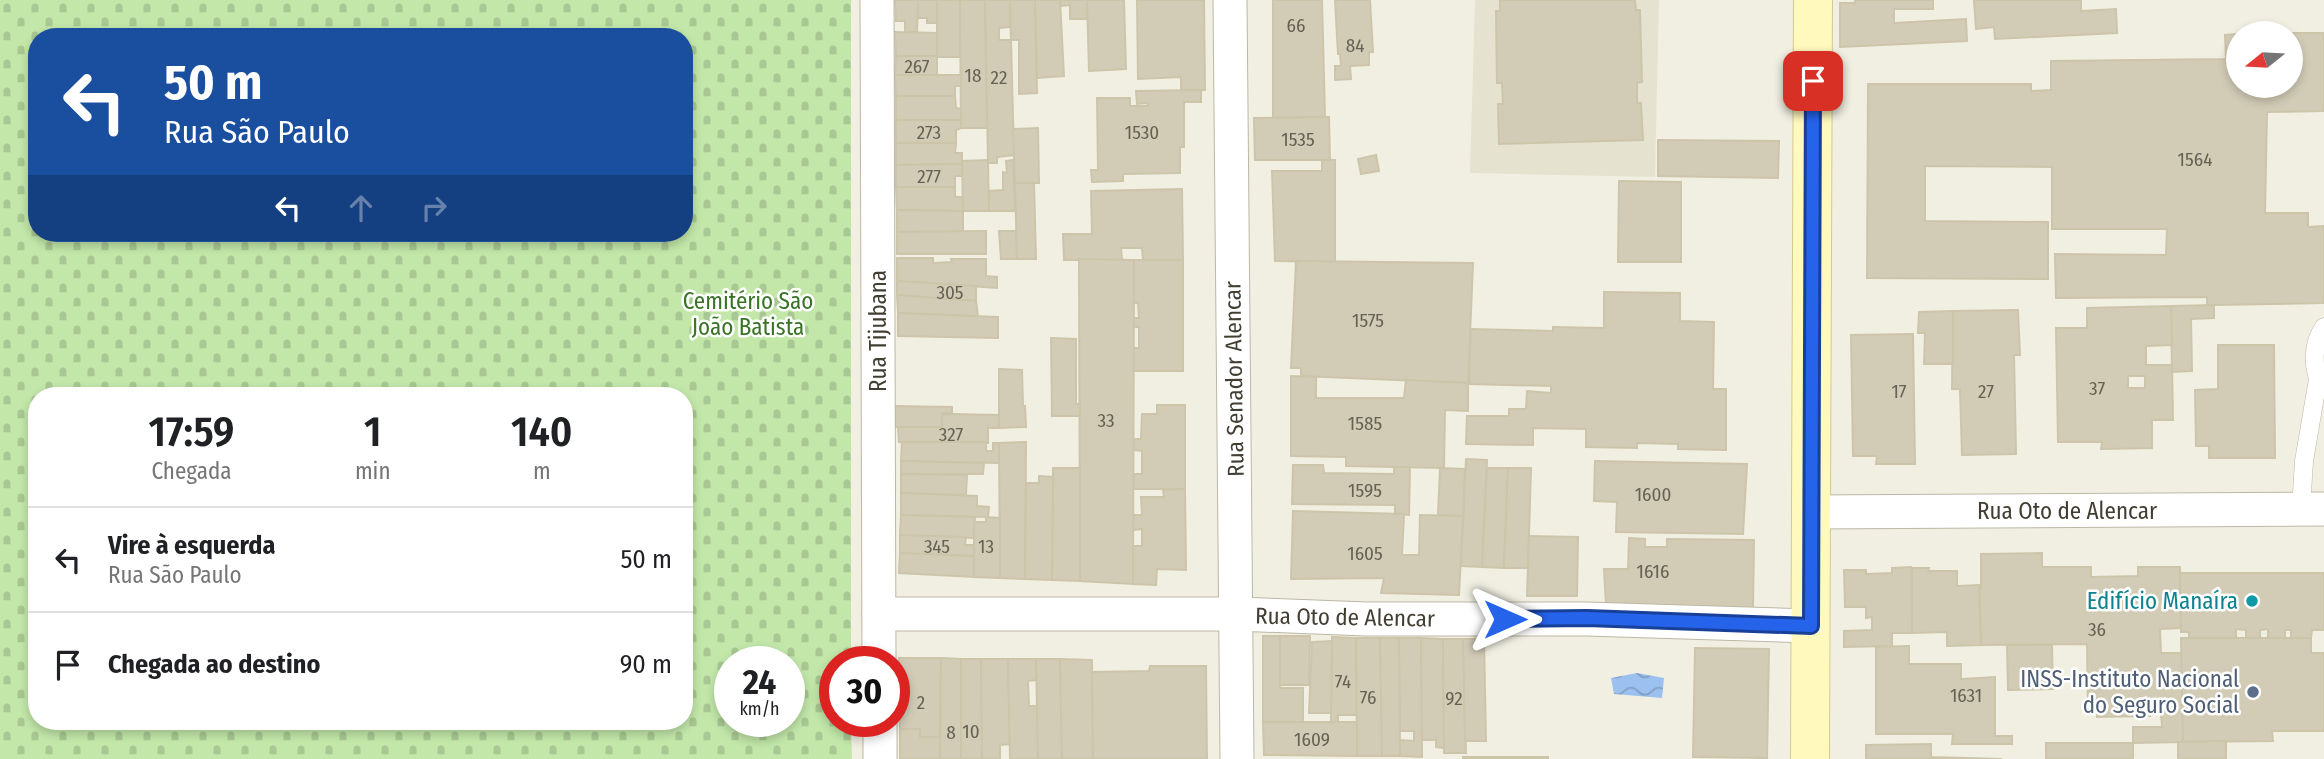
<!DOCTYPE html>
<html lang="pt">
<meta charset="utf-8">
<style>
body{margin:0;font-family:"Fira Sans Condensed",sans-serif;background:#f2f2f2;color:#202124;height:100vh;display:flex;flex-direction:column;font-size:26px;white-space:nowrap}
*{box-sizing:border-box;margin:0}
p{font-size:23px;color:#757577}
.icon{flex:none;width:38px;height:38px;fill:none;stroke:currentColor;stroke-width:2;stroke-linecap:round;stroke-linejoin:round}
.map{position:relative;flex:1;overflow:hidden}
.details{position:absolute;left:28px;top:387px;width:665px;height:343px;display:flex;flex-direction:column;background:#fff;border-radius:28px;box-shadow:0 4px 10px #0003}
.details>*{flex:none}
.top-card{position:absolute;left:28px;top:28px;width:665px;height:214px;border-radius:28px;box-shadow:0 4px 10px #0003;background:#1a4fa0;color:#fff;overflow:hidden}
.needle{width:46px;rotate:252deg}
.buttons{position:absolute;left:2226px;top:21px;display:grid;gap:14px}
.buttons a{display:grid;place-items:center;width:77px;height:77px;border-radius:50%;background:#fff;box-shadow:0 4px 10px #0003;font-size:35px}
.speed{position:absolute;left:714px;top:646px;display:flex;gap:14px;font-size:35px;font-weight:700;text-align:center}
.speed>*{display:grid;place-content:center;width:91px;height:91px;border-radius:50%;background:#fff;box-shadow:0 4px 10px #0003;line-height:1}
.speed small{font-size:18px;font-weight:400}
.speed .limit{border:10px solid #d22;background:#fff;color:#111}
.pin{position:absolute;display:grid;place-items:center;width:60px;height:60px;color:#fff;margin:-30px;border-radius:14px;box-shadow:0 4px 10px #0006}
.me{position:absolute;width:77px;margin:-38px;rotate:90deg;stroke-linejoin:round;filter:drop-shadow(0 0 5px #0008)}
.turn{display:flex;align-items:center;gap:24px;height:147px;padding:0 21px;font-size:32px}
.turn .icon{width:91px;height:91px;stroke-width:2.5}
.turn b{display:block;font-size:49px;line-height:60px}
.lanes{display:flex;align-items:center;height:66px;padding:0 21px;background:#0003;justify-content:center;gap:35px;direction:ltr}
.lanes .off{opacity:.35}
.eta{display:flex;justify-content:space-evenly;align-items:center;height:119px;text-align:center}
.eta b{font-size:42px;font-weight:600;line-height:49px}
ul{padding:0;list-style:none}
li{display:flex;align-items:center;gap:21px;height:105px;padding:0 21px;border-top:2px solid #e0e0e0}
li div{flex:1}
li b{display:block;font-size:26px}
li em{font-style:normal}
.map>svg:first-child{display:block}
.residential{fill:#e5e2d0}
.cemetery{fill:url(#cemetery-stones);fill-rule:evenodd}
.water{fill:url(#water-waves)}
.building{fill:#d2ccb7;stroke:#cdc5aa;stroke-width:2;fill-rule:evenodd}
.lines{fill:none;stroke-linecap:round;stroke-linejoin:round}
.service-casing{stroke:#bcb8a5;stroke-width:19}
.minor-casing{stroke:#bcb8a5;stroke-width:35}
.secondary-casing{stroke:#d2ca91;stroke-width:40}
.service{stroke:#fff;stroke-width:18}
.minor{stroke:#fff;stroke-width:33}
.secondary{stroke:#fff9be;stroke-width:38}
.route-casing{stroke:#184099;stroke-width:18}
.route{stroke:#2563eb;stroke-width:12}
.culture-dot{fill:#0f9aa8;stroke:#fff;stroke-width:2.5}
.service-dot{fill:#5c6f8a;stroke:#fff;stroke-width:2.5}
.labels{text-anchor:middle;stroke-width:5;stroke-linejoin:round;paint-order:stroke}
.number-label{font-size:19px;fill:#666253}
.park-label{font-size:23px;fill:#387326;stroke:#fff}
.street-label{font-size:23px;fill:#423e32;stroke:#fff}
.culture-label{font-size:23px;fill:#0d838f;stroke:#fff;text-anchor:end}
.service-label{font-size:23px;fill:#4e5e75;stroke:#fff;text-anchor:end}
</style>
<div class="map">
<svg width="2324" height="759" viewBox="0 0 2324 759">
<defs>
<pattern id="cemetery-stones" width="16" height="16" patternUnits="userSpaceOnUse" patternTransform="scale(1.75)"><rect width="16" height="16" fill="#c2e7a9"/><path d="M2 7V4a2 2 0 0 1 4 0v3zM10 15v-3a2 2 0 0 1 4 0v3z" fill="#a8c792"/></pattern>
<pattern id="water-waves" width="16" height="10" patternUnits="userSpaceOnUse" patternTransform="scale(1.75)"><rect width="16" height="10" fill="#9cc1f0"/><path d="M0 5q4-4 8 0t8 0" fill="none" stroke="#819ec3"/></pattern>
</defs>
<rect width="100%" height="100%" fill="#f1efe2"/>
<!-- residential -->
<path class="residential" d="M1475 0H1659L1655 177 1470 173Z"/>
<!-- cemetery -->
<path class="cemetery" d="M0 0H851V661L835 662V721H851L852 759H0ZM37 37H684V233H37ZM37 396H684V721H37ZM730 662H789V721H730Z"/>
<!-- water -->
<path class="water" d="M1637 673 1664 678 1662 698 1614 694 1611 678Z"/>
<!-- building -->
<g class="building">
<path d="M895 0H918L917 32H905V21H896Z"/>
<path d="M918 0H937V23H927V18H918Z"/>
<rect x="937" y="0" width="23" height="57"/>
<path d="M960 0H985L987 128H961Z"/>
<path d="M985 0H1010V27L999 28V40H1011L1014 155 997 157V163H988Z"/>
<path d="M1010 0H1035L1037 93 1019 94V40H1011Z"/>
<path d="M1035 0H1060L1064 76 1037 78Z"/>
<path d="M1060 0H1087V19H1070V5L1061 6Z"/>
<path d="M1087 0H1124L1126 69 1089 71Z"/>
<path d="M1137 0H1204L1205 90H1181V77L1138 79Z"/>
<path d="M1273 0H1322L1325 117 1273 118Z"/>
<path d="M1335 0H1370L1373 52H1369V65L1350 66 1351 79 1335 80V66H1341L1340 54H1338Z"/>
<path d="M1500 0H1635L1636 10H1640L1642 82 1637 83V103H1641L1643 140 1499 144 1498 104H1503L1502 83H1497L1496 11H1500Z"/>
<path d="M1855 0H1933V9H1894V23L1966 19 1967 41 1840 47V3H1855Z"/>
<path d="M1974 0H2081V11L2116 9 2117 33 1995 39 1994 27 1976 29Z"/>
<path d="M895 32 937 33V56H896Z"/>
<path d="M2291 33H2324V111L2267 112 2265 213H2308V227L2324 226V303L2214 305H2207V297L2056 298 2055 254 2166 255 2167 229H2052V167L1925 166V221L2048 222V279L1867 278 1868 84H2031V91L2051 90V61L2226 59 2225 35 2238 34V86H2291Z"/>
<path d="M896 56H937V75H895Z"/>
<path d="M895 75H961V86H955V96H896Z"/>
<path d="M1201 90V102H1184V147H1180V173L1123 174V181L1092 182 1091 170H1098L1097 98H1130V106H1148L1147 103 1137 104 1136 91Z"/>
<path d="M896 96H955L956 108 961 109V120H896Z"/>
<path d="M1329 117 1330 160H1255L1254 118Z"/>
<path d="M896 120H961V128L956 130V143H896Z"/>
<path d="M1038 128 1039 183H1015L1013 129Z"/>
<path d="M1658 140 1779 141 1778 178 1658 176Z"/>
<path d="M896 143H956L955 153H962V164L896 165Z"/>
<path d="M1376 155 1379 171 1361 174 1358 159Z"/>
<path d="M988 160 989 211H963L962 161Z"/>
<path d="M1013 160 1015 211H989V191L1003 190V172L1007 173 1006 161Z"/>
<path d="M1322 160H1335V262L1275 261 1272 171H1322Z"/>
<path d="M962 164V176H955V187H896V165Z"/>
<path d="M1619 181 1681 182V262H1618Z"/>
<path d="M1015 183H1034L1036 259H1017Z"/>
<path d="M896 187H955V197H962L963 211 897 210Z"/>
<path d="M1182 189 1183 260H1143L1142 248H1121L1122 260H1064L1063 234H1092L1091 191Z"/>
<path d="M897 210 963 211V231L897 232Z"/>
<path d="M986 231V254H897V232Z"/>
<path d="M999 231H1016L1017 259H1001Z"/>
<path d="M897 258H933V263L952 262 951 259H986V276L997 277V288L897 281Z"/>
<path d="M1079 259 1134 260 1133 584 1080 581Z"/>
<path d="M1134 260H1183V371H1134V348H1139V327H1134V318H1139L1138 303H1134Z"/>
<path d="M1296 261 1473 263 1468 383 1301 376V368H1291Z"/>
<path d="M897 281 976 286V301L897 295Z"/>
<path d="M1604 292 1680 293V321L1714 322 1713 389H1726V450L1678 449V444L1637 443V448L1586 447V429L1533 428V445L1466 444 1467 416H1509V409H1526L1527 391 1551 393V386L1469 384 1471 329 1553 331V327L1604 328Z"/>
<path d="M897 295 976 301 978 316 898 313Z"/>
<path d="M2214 305V318L2191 319 2192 371 2172 372 2171 306Z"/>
<path d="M2171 306 2172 345 2146 346V365H2172L2173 420H2152V448L2101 449 2102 442H2058L2056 328H2087V308ZM2128 376H2145V388H2128Z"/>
<path d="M2018 310 2020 355H2014L2016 454 1962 455 1960 389H1952L1953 311Z"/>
<path d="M1953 311V364H1924L1925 333H1918L1919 312Z"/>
<path d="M898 313 998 317V338L898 336Z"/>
<path d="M1913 334 1915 464H1876L1877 456H1853L1851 335Z"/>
<path d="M1051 338 1076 339V404H1080V416H1052Z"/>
<path d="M2218 345H2274L2275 458H2209V446H2196L2195 390 2218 389Z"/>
<path d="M999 369 1022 370 1023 406H1025L1026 427 999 428Z"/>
<path d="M1291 376 1316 377V398H1404L1406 380 1468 383V411L1445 410 1444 468 1346 466V457L1291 456Z"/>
<path d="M1157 405H1185V489H1134V474H1142V451L1134 450V439H1141L1142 414H1157Z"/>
<path d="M894 406 952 407V413H942V427H895Z"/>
<path d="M953 414 999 415V428H988V443L899 442 898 427H942V415Z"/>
<path d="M902 442H986V451H993V443H999V463L901 461Z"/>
<path d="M1026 442 1025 579 1000 578 999 443Z"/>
<path d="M1466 459 1487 460 1482 567 1461 566Z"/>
<path d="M901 461 984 463 983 474H901Z"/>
<path d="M1595 461 1747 464 1743 534 1616 532 1617 502 1594 501Z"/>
<path d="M1293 465H1323L1324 473 1394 474V467H1410L1409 515 1395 514V505L1292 504Z"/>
<path d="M1053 468H1080V581L1052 580Z"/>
<path d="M1440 468 1465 469 1463 516 1438 515Z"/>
<path d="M1487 468H1508L1504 568 1482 567Z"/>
<path d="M1508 468H1531L1528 568H1504Z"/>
<path d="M901 474 967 475 966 495 901 493Z"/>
<path d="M1039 476 1053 477 1052 580 1025 579 1026 483H1039Z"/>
<path d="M1185 489 1186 570 1157 569 1156 585 1133 584V546H1142V529L1133 530 1134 515H1142L1141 497H1164L1163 490Z"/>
<path d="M901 493 977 496V506L989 507 988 517 901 515Z"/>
<path d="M1293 511 1404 514 1402 555H1419L1420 515 1463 516 1459 595 1381 593 1384 578 1291 579Z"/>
<path d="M901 515 975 517 974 538 900 535Z"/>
<path d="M986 517 1000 518V578L974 577V522H986Z"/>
<path d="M900 535 966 537 965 545H974V556L900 553Z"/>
<path d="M1529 536 1578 537 1577 596H1527Z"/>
<path d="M1629 538 1645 539V547H1667V539L1754 540 1753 608 1606 605 1604 569H1628Z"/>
<path d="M900 553 974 556V577L899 573Z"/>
<path d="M2042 553V567H2091V577L2138 576V567H2180L2181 628 2160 629 2161 653H2182L2183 742 2133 743V727H2162L2161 713H2150V716L2097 717V712L2088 713 2087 644 1981 645 1979 587 1981 588V554Z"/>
<path d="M1911 567 1912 633H1892V646L1844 647V631L1872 630V617L1866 618V607H1845L1844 570H1866V574L1892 573V568Z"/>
<path d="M1912 568H1929L1928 571H1957V586L1979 585 1981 645 1947 646V632L1912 633Z"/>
<path d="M2180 573H2324V630H2312L2311 638H2291V630H2285V638H2268V629L2260 630V638H2246V630L2236 629V638H2189V632H2181Z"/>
<path d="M1263 636H1280V688H1303V722H1263Z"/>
<path d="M1280 636H1310L1309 685H1280Z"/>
<path d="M1332 637 1356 638 1357 715H1338V722H1331Z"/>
<path d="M1356 638H1380L1382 756H1357Z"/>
<path d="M1380 638H1399L1400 756H1382Z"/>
<path d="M1399 638H1421L1422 757 1400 756V740L1414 741V731H1400Z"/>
<path d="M1421 638 1443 639 1444 748 1436 747V740H1422Z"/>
<path d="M2181 638H2311V653H2324V731H2272L2273 741 2183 742Z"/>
<path d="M1443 639H1463L1466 753H1444Z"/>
<path d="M1463 639H1484L1486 741H1465Z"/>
<path d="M1332 641 1331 713H1309L1312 642Z"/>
<path d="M2007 645H2052L2053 689 2008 690Z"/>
<path d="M1909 646V664H1961V679L1995 677V736H2012V744H1952L1953 734H1876V647Z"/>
<path d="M1695 648 1769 649 1767 758 1693 757Z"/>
<path d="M899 658H941L940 737H920V729H900Z"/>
<path d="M941 658 961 659V759H940Z"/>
<path d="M961 659H981L982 759H961Z"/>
<path d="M981 659H1008L1010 744 1000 745V759H982Z"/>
<path d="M1008 659H1036V680L1028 681 1029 706H1037L1038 759H1010Z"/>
<path d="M1036 659H1060L1062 759H1038Z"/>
<path d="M1060 659 1092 660 1093 759H1062Z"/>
<path d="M1150 666H1206L1207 759H1093L1092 672 1149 671Z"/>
<path d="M1263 722H1357V756L1264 755Z"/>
<path d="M900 729H920V737H940V759H900Z"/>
<path d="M2226 741V759H2178V742Z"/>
<rect x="2046" y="743" width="87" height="16"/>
<path d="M1931 744V757L2002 759H1866V745Z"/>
<rect x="1463" y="757" width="85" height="2"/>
</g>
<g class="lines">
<defs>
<g id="service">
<path d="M2322 387C2312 369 2312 344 2324 327"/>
<path d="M2301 509 2304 461 2318 379"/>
</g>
<g id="minor">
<path d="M877 0 879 662"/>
<path d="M1230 0 1237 759"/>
<path d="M1810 512 2324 509"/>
<path d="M879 614H1236L1367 619H1587L1810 626"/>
<path d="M880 721V759"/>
</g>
<path id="secondary" d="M1810 759 1813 0"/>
</defs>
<!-- service casing -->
<use href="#service" class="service-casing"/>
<!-- minor casing -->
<use href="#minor" class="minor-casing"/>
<!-- secondary casing -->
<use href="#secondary" class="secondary-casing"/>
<!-- service -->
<use href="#service" class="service"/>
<!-- minor -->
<use href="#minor" class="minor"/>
<!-- secondary -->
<use href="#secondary" class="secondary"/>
</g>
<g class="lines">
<defs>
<path id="route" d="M1505 619 1587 618 1811 626 1813 81"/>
</defs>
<!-- route casing -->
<use href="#route" class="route-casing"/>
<!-- route -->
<use href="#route" class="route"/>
</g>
<!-- markers -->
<circle class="culture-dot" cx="2252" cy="601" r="7"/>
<circle class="service-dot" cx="2253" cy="692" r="7"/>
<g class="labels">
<!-- number labels -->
<g class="number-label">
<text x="1296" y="32">66</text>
<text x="1355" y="52">84</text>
<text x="917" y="73">267</text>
<text x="973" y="82">18</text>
<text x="999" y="84">22</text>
<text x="929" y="139">273</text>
<text x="1142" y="139">1530</text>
<text x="1298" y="146">1535</text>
<text x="2195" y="166">1564</text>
<text x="929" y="183">277</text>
<text x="950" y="299">305</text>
<text x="1368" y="327">1575</text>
<text x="2097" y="395">37</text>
<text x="1899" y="398">17</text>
<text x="1986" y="398">27</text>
<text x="1106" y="427">33</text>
<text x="1365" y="430">1585</text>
<text x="951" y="441">327</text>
<text x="1365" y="497">1595</text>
<text x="1653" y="501">1600</text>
<text x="937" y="553">345</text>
<text x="986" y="553">13</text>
<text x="1365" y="560">1605</text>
<text x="1653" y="578">1616</text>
<text x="2097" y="636">36</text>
<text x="1343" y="688">74</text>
<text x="1966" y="702">1631</text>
<text x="1368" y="704">76</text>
<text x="1454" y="705">92</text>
<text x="921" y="709">2</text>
<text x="971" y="738">10</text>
<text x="951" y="739">8</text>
<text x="1312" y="746">1609</text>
</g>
<!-- park labels -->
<g class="park-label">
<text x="748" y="309">Cemitério São<tspan x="748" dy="26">João Batista</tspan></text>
</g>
<!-- street labels -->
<g class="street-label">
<text transform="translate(878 331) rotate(-90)" y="8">Rua Tijubana</text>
<text transform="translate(1234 379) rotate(-91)" y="8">Rua Senador Alencar</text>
<text x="2067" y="519">Rua Oto de Alencar</text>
<text transform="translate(1345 617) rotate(1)" y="8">Rua Oto de Alencar</text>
</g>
<!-- culture labels -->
<g class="culture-label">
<text x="2238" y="609">Edifício Manaíra</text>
</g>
<!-- service labels -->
<g class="service-label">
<text x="2239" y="687">INSS-Instituto Nacional<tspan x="2239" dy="26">do Seguro Social</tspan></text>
</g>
</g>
</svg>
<div class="buttons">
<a><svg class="needle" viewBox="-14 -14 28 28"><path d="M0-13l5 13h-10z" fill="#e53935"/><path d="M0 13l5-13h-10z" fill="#757577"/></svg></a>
</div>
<div class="speed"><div>24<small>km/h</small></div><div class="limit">30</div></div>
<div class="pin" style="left:1813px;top:81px;background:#d93025"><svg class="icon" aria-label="arrive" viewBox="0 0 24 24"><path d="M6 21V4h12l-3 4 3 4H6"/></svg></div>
<svg class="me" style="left:1505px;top:619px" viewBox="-20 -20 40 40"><path d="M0-17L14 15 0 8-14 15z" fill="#2563eb" stroke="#fff" stroke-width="4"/></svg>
<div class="top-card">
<div class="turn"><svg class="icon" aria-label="left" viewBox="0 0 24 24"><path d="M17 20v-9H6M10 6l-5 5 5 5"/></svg><div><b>50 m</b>Rua São Paulo</div></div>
<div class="lanes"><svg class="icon" aria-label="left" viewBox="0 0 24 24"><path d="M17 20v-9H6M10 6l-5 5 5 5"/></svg><svg class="icon off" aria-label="ahead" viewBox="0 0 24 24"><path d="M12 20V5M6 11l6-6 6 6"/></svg><svg class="icon off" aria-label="right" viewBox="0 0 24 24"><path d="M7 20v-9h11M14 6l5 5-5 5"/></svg></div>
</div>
<section class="details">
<div class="eta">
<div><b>17:59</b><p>Chegada</p></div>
<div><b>1</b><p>min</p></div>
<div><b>140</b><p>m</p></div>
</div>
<ul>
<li><svg class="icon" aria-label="left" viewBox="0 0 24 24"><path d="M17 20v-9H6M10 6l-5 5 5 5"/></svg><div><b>Vire à esquerda</b><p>Rua São Paulo</p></div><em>50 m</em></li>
<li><svg class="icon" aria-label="arrive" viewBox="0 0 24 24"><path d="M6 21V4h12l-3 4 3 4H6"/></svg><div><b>Chegada ao destino</b></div><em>90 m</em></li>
</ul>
</section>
</div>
